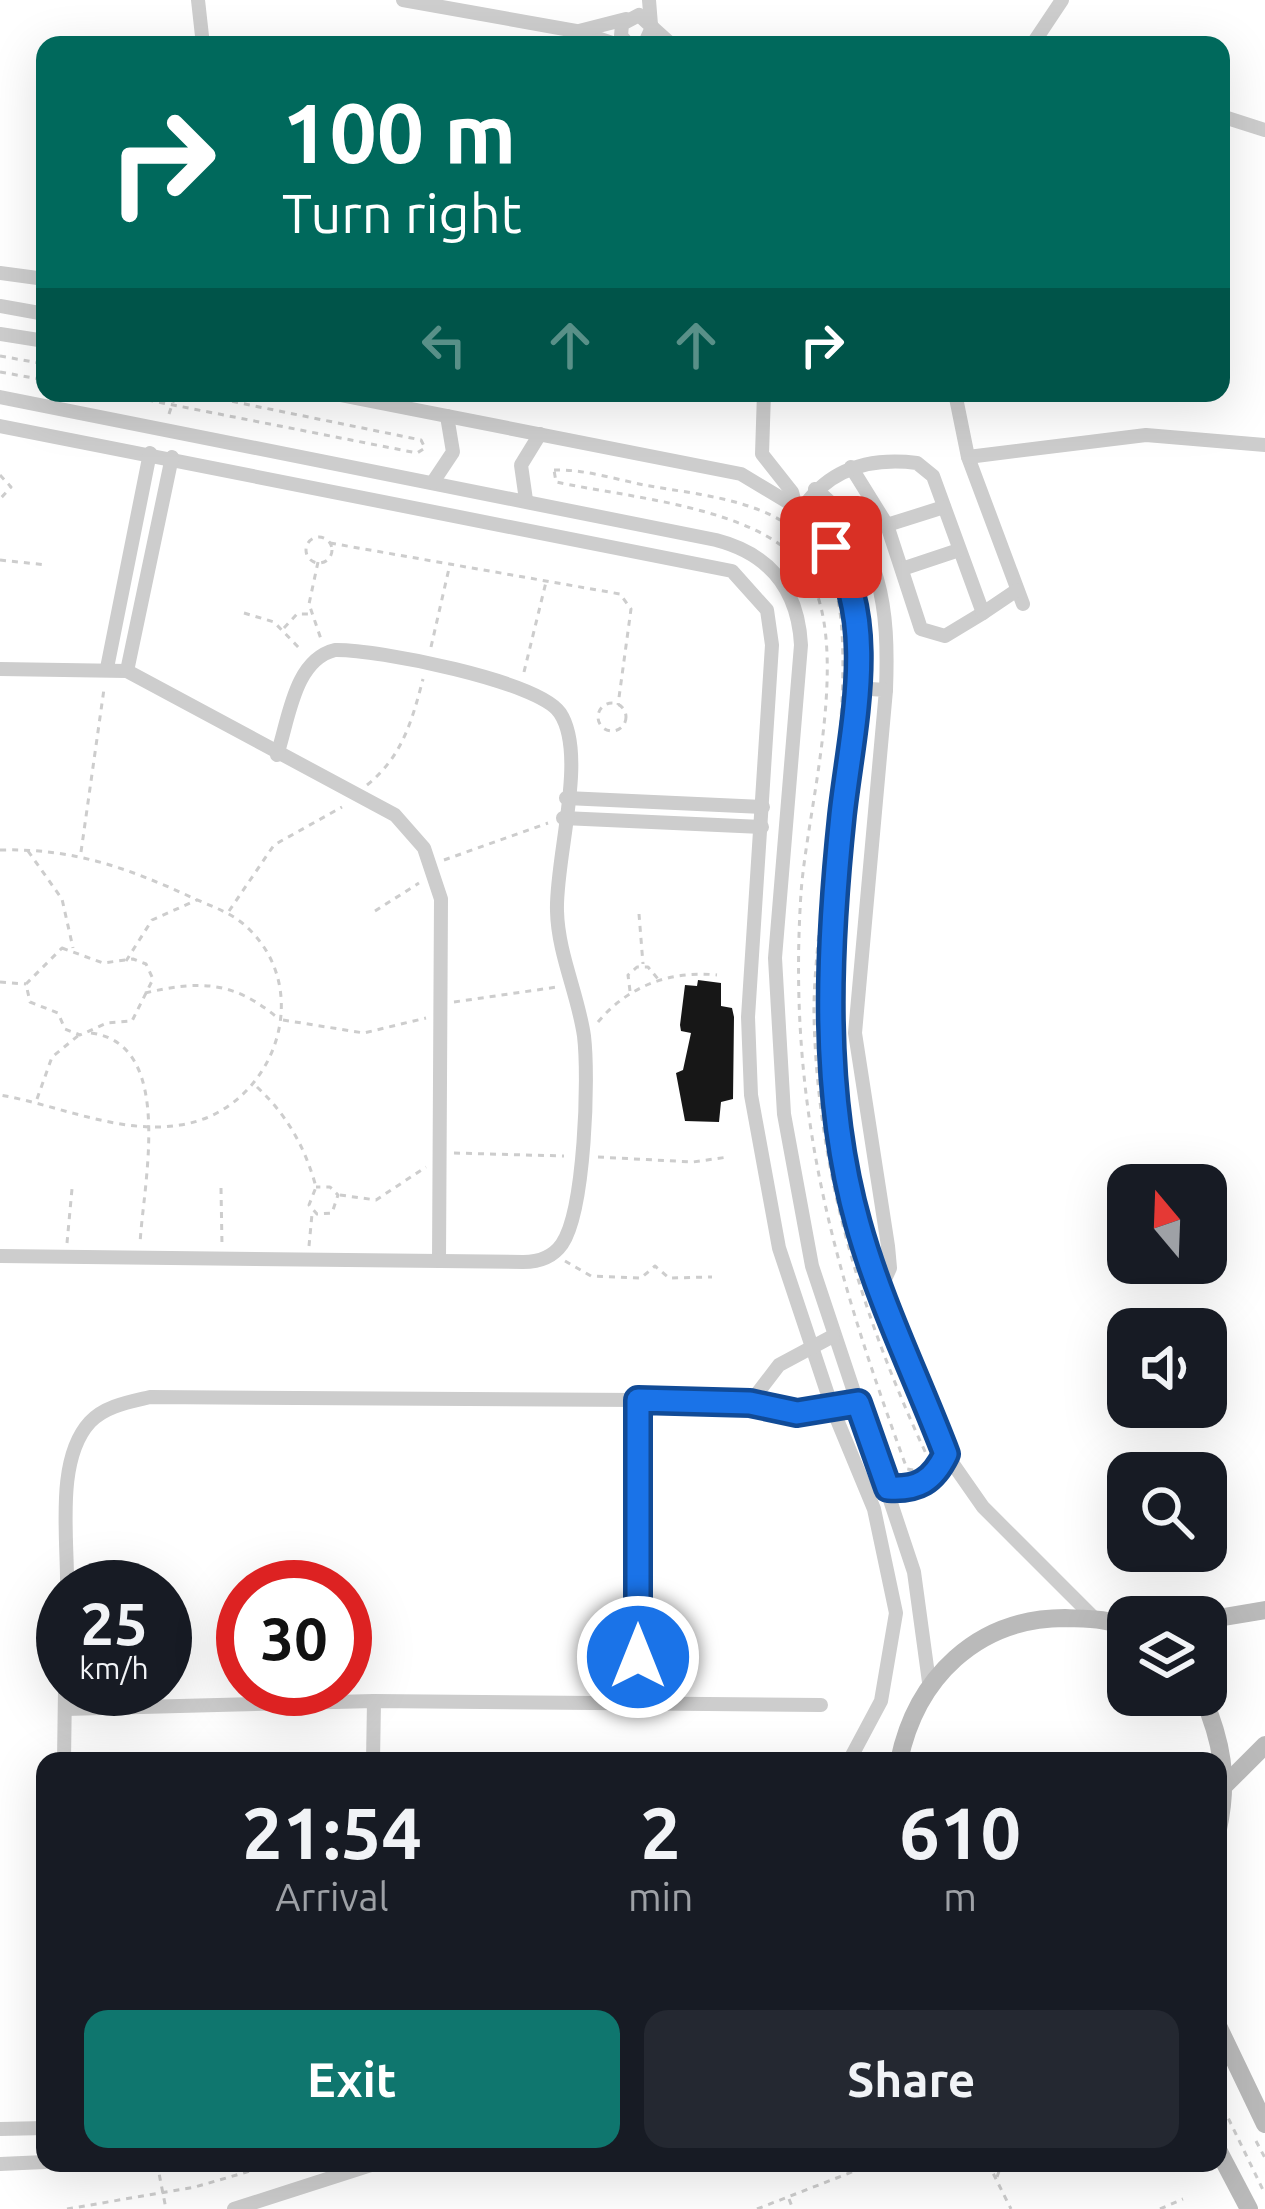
<!DOCTYPE html>
<style>
body{margin:0;font-family:Ubuntu,sans-serif;background:#242831;color:#f1f3f6;height:100vh;display:flex;flex-direction:column;font-size:45px;white-space:nowrap}
*{box-sizing:border-box;margin:0}
p{font-size:39px;color:#9ea1a6}
.icon{flex:none;width:66px;height:66px;fill:none;stroke:currentColor;stroke-width:2;stroke-linecap:round;stroke-linejoin:round}
.map{position:relative;flex:1;overflow:hidden}
.details{position:absolute;left:36px;top:1752px;width:1191px;height:420px;display:flex;flex-direction:column;background:#171b24;border-radius:24px;box-shadow:0 12px 48px #0002}
.details>*{flex:none}
.banner{position:absolute;left:36px;top:36px;width:1194px;height:366px;border-radius:24px;box-shadow:0 12px 48px #0002;background:#00695c;color:#fff;overflow:hidden}
.needle{width:78px;rotate:341deg}
.buttons{position:absolute;left:1107px;top:1164px;display:grid;gap:24px}
.buttons a{display:grid;place-items:center;width:120px;height:120px;border-radius:24px;background:#171b24;box-shadow:0 12px 48px #0002;font-size:60px}
.speed{position:absolute;left:36px;top:1560px;display:flex;gap:24px;font-size:60px;font-weight:700;text-align:center}
.speed>*{display:grid;place-content:center;width:156px;height:156px;border-radius:50%;background:#171b24;box-shadow:0 12px 48px #0002;line-height:1}
.speed small{font-size:30px;font-weight:400}
.speed .limit{border:18px solid #d22;background:#fff;color:#111}
.pin{position:absolute;display:grid;place-items:center;width:102px;height:102px;color:#fff;margin:-51px;border-radius:24px;box-shadow:0 6px 18px #0006}
.me{position:absolute;width:132px;margin:-66px;rotate:0deg;stroke-linejoin:round;filter:drop-shadow(0 0 9px #0008)}
.turn{display:flex;align-items:center;gap:42px;height:252px;padding:0 48px;font-size:54px}
.turn .icon{width:156px;height:156px;stroke-width:2.5}
.turn b{display:block;font-size:84px;line-height:102px}
.lanes{display:flex;align-items:center;height:114px;padding:0 48px;background:#0003;justify-content:center;gap:60px;direction:ltr}
.lanes .off{opacity:.35}
.eta{display:flex;justify-content:space-evenly;align-items:center;height:204px;text-align:center}
.eta b{font-size:72px;font-weight:600;line-height:84px}
.button{display:flex;gap:24px;margin-top:auto;padding:24px 48px}
.button a{flex:1;height:138px;border-radius:24px;background:#0f766e;color:#fff;font-size:48px;font-weight:600;line-height:138px;text-align:center}
.button a+a{background:#242831;color:#f1f3f6}
.map>svg:first-child{display:block}
.building{fill:#171717}
.lines{fill:none;stroke-linecap:round;stroke-linejoin:round}
.path{stroke:#cdcdcd;stroke-width:3;stroke-dasharray:6 6;stroke-linecap:butt}
.street{stroke:#cdcdcd;stroke-width:14}
.secondary{stroke:#bababa;stroke-width:18}
.route-casing{stroke:#114b97;stroke-width:30}
.route{stroke:#1a73e8;stroke-width:21}
</style>
<div class="map">
<svg width="1265" height="2209" viewBox="0 0 1265 2209">
<rect width="100%" height="100%" fill="#fff"/>
<!-- building -->
<path class="building" d="M698 980 721 983V1006L732 1008 734 1017 733 1099 721 1102 719 1122 685 1121 676 1073 683 1070 691 1033 681 1031 680 1025 685 985 697 986Z"/>
<g class="lines">
<!-- path -->
<g class="path">
<path d="M0 356 45 364"/>
<path d="M0 372 45 380"/>
<path d="M112 393 417 453 425 448 421 440 191 393"/>
<path d="M169 414 176 393"/>
<path d="M554 470C583 469 615 479 644 485 710 497 789 500 827 566 870 643 812 911 814 1015 817 1172 863 1320 929 1460L920 1471 907 1469C834 1269 787 1109 801 893 807 806 857 635 801 564 756 507 625 497 556 482Z"/>
<path d="M0 475 11 487 0 499"/>
<circle cx="319" cy="550" r="13"/>
<path d="M330 543 620 594 631 609 618 705"/>
<path d="M0 560 47 565"/>
<path d="M318 562 309 604 322 642"/>
<path d="M800 582 830 570"/>
<path d="M244 613 274 622 302 651"/>
<path d="M284 628 297 614H310"/>
<path d="M431 647 450 564"/>
<path d="M524 672 546 582"/>
<circle cx="612" cy="717" r="14"/>
<path d="M367 785C402 757 412 721 423 679"/>
<path d="M0 850C73 848 128 868 193 898 213 907 233 913 249 929 317 996 270 1112 180 1125 121 1135 58 1105 0 1095"/>
<path d="M28 851 62 899 73 948"/>
<path d="M81 852 104 689"/>
<path d="M444 860 548 823"/>
<path d="M229 911 274 845 342 807"/>
<path d="M375 911 419 883"/>
<path d="M639 914 643 964"/>
<path d="M62 948 103 963 133 959 146 964 153 979 132 1021 107 1023 80 1035 65 1029 58 1013 30 1002 26 984Z"/>
<path d="M126 961 152 920 197 900"/>
<path d="M0 982 26 984"/>
<path d="M630 991 628 975 637 967H648L658 979"/>
<path d="M145 993C201 980 234 981 279 1019"/>
<path d="M454 1002 557 987"/>
<path d="M283 1020 364 1033 426 1018"/>
<path d="M598 1022C628 986 671 970 717 975"/>
<path d="M91 1033C176 1044 143 1184 140 1244"/>
<path d="M257 1087C287 1115 305 1147 316 1187L309 1205 317 1214 332 1213 338 1195 330 1187H316"/>
<path d="M37 1099 52 1057 79 1035"/>
<path d="M454 1153 564 1156"/>
<path d="M598 1157 693 1162 728 1157"/>
<path d="M221 1188 222 1245"/>
<path d="M340 1195 376 1200 426 1167"/>
<path d="M67 1243 72 1189"/>
<path d="M309 1246 312 1214"/>
<path d="M565 1261 591 1276 641 1278 655 1266 669 1278 712 1277"/>
<path d="M1218 2097 1265 2194"/>
<path d="M1256 2141 1265 2158"/>
<path d="M157 2163 166 2209"/>
<path d="M988 2163 1011 2209"/>
<path d="M62 2168 99 2163"/>
<path d="M997 2177 1002 2163"/>
<path d="M789 2199 793 2209"/>
<path d="M67 2209 195 2187 278 2163"/>
<path d="M757 2209 875 2163"/>
<path d="M1160 2209 1183 2199"/>
</g>
<!-- street -->
<g class="street">
<path d="M198 0 203 45"/>
<path d="M403 0 576 31 618 45"/>
<path d="M649 0 651 25"/>
<path d="M652 27 672 45"/>
<path d="M579 31 626 19"/>
<path d="M629 45 621 36 622 24 639 15 652 27 644 45"/>
<path d="M1032 45 1062 0"/>
<path d="M1221 116 1265 130"/>
<path d="M0 273 45 279"/>
<path d="M0 306 45 314"/>
<path d="M0 334 45 341"/>
<path d="M330 393 741 474 796 507 822 532 843 565 858 614 831 917 832 1039 857 1222 946 1454 983 1507 1095 1619"/>
<path d="M764 393 762 454 792 492 796 507"/>
<path d="M955 393 968 457 1023 604"/>
<path d="M0 397 716 540C770 554 798 589 801 645L775 958 784 1114 812 1266 914 1572 929 1682"/>
<path d="M0 426 732 571 767 610 772 645 748 1017 751 1095 779 1248 833 1410 874 1509 896 1613 881 1701 849 1761"/>
<path d="M968 457 1146 435 1265 445"/>
<path d="M851 467 887 525 921 629 945 636 983 613"/>
<path d="M433 482 453 452 447 416"/>
<path d="M815 489C883 543 889 609 886 690"/>
<path d="M526 500 521 465 540 434"/>
<path d="M801 511C827 470 868 457 917 463L933 476 983 613 1017 590"/>
<path d="M887 525 944 507"/>
<path d="M905 568 959 550"/>
<path d="M107 668 150 453"/>
<path d="M0 669 127 671 395 815 424 848 441 899 439 1261"/>
<path d="M127 671 172 457"/>
<path d="M854 688 886 690 855 1033 888 1246 890 1268 880 1290"/>
<path d="M566 798 763 807"/>
<path d="M563 818 762 827"/>
<path d="M0 1256 523 1262C538 1262 553 1257 562 1244 585 1210 589 1077 584 1036 578 994 558 954 557 911 555 859 588 755 560 713 539 681 376 649 335 650 294 660 289 719 277 755"/>
<path d="M638 1400V1700"/>
<path d="M750 1403 779 1365 833 1336"/>
<path d="M888 1488C918 1490 934 1481 946 1454"/>
<path d="M67 1587C68 1539 55 1460 90 1422 105 1406 129 1402 150 1397L638 1400 750 1403 797 1413 858 1403"/>
<path d="M65 1709 374 1701 821 1705"/>
<path d="M64 1761 65 1689"/>
<path d="M373 1761 374 1701"/>
<path d="M0 2129 45 2128"/>
<path d="M0 2164 45 2162"/>
<path d="M234 2209 377 2163"/>
</g>
<!-- secondary -->
<g class="secondary">
<path d="M1206 1620 1265 1610"/>
<path d="M1202 1695C1222 1741 1229 1779 1218 1829"/>
<path d="M899 1761C916 1678 977 1618 1065 1618 1086 1619 1109 1618 1128 1628"/>
<path d="M1226 1784 1265 1745"/>
<path d="M1218 2026 1265 2124"/>
<path d="M1218 2150 1249 2209"/>
</g>
</g>
<g class="lines">
<defs>
<path id="route" d="M638 1657V1400L750 1403 797 1413 858 1403 888 1488C918 1490 933 1481 946 1454 917 1378 880 1303 858 1224 821 1093 828 949 842 815 851 732 880 621 831 547"/>
</defs>
<!-- route casing -->
<use href="#route" class="route-casing"/>
<!-- route -->
<use href="#route" class="route"/>
</g>
</svg>
<div class="buttons">
<a><svg class="needle" viewBox="-14 -14 28 28"><path d="M0-13l5 13h-10z" fill="#e53935"/><path d="M0 13l5-13h-10z" fill="#9ea1a6"/></svg></a>
<a><svg class="icon" aria-label="sound" viewBox="0 0 24 24"><path d="M4 9h4l5-4v14l-5-4H4zM17 9q2 3 0 6"/></svg></a>
<a><svg class="icon" aria-label="search" viewBox="0 0 24 24"><circle cx="10" cy="10" r="6"/><path d="M15 15l6 6"/></svg></a>
<a><svg class="icon" aria-label="layers" viewBox="0 0 24 24"><path d="M12 4l9 5-9 5-9-5zM3 14l9 5 9-5"/></svg></a>
</div>
<div class="speed"><div>25<small>km/h</small></div><div class="limit">30</div></div>
<div class="pin" style="left:831px;top:547px;background:#d93025"><svg class="icon" aria-label="arrive" viewBox="0 0 24 24"><path d="M6 21V4h12l-3 4 3 4H6"/></svg></div>
<svg class="me" style="left:638px;top:1657px" viewBox="-20 -20 40 40"><circle r="17" fill="#1a73e8" stroke="#fff" stroke-width="3"/><path d="M0-11L8 9 0 5-8 9z" fill="#fff"/></svg>
<div class="banner">
<div class="turn"><svg class="icon" aria-label="right" viewBox="0 0 24 24"><path d="M7 20v-9h11M14 6l5 5-5 5"/></svg><div><b>100 m</b>Turn right</div></div>
<div class="lanes"><svg class="icon off" aria-label="left" viewBox="0 0 24 24"><path d="M17 20v-9H6M10 6l-5 5 5 5"/></svg><svg class="icon off" aria-label="ahead" viewBox="0 0 24 24"><path d="M12 20V5M6 11l6-6 6 6"/></svg><svg class="icon off" aria-label="ahead" viewBox="0 0 24 24"><path d="M12 20V5M6 11l6-6 6 6"/></svg><svg class="icon" aria-label="right" viewBox="0 0 24 24"><path d="M7 20v-9h11M14 6l5 5-5 5"/></svg></div>
</div>
<section class="details">
<div class="eta">
<div><b>21:54</b><p>Arrival</p></div>
<div><b>2</b><p>min</p></div>
<div><b>610</b><p>m</p></div>
</div>
<div class="button"><a>Exit</a><a>Share</a></div>
</section>
</div>
